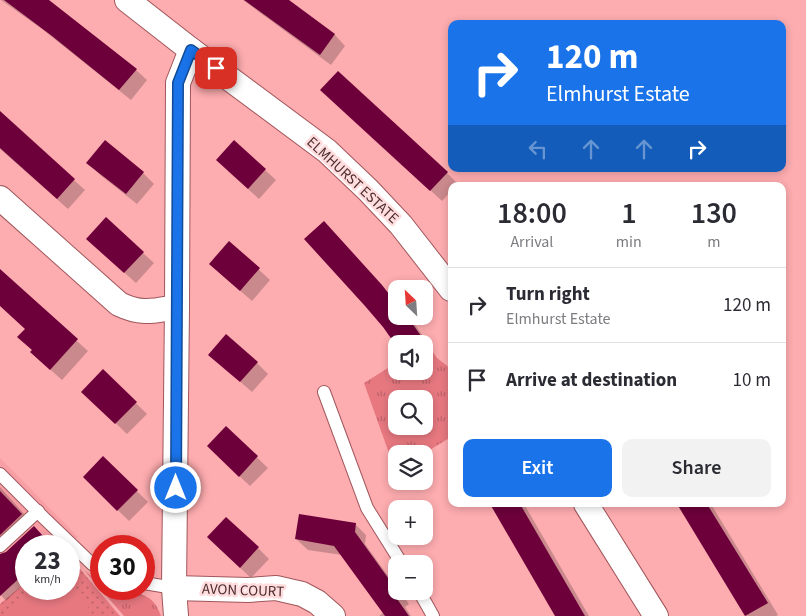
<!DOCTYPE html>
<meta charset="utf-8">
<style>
body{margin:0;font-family:"Source Sans 3",sans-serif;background:#f2f2f3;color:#2b2b33;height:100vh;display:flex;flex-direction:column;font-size:19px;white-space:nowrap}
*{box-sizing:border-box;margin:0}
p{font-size:16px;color:#7c7c81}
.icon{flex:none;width:28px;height:28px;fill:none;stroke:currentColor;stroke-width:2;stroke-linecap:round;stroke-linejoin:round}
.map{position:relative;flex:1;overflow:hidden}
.drawer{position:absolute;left:448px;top:182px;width:338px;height:325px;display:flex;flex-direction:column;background:#fff;border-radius:10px;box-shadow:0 2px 8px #0003}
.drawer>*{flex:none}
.guide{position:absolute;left:448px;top:20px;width:338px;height:152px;border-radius:10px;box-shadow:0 2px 8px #0003;background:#1a73e8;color:#fff;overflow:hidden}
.needle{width:32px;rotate:335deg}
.tools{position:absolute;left:388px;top:280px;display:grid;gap:10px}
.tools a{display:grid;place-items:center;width:45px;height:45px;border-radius:10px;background:#fff;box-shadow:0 2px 8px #0003;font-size:25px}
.speed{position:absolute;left:15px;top:535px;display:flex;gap:10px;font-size:25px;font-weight:700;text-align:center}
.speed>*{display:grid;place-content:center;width:65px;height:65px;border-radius:50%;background:#fff;box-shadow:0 2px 8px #0003;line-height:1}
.speed small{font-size:12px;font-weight:400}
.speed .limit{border:8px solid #d22;background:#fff;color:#111}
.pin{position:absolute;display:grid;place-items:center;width:42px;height:42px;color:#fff;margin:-21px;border-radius:10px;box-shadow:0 2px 8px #0006}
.me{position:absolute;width:55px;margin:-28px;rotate:0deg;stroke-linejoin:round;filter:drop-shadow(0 0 4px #0008)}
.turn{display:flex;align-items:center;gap:18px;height:105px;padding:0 15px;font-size:22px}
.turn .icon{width:65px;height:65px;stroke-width:2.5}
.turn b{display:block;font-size:35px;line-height:42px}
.lanes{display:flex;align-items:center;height:48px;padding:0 15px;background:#0003;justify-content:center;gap:25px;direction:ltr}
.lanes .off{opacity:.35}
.eta{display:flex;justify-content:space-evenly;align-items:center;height:85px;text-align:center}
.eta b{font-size:30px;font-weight:600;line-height:35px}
.cta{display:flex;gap:10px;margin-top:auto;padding:10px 15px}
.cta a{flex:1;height:58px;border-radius:10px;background:#1a73e8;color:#fff;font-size:20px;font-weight:600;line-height:58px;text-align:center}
.cta a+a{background:#f2f2f3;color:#2b2b33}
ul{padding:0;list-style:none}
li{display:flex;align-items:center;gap:15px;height:75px;padding:0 15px;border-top:1px solid #e1e1e2}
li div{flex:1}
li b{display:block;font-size:19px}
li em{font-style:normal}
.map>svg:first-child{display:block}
.built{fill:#f79fa4}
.grass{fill:url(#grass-tufts);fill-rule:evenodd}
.park{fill:url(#park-dots)}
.pitch{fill:#e77880}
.shadow{fill:#0003}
.building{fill:#6d003b}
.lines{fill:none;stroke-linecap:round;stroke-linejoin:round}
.service-casing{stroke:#a0575c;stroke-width:14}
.minor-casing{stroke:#a0575c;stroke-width:26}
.service{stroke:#fff;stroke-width:12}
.minor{stroke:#fff;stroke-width:24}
.route-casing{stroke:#114b97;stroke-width:12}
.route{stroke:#1a73e8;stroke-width:9}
.labels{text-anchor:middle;stroke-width:5;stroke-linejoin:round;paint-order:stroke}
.street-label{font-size:15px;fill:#4d2d2e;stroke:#ffdcdd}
</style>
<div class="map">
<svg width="806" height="616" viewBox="0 0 806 616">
<defs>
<pattern id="grass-tufts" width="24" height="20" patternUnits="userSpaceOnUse" patternTransform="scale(1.25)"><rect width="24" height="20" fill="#e77880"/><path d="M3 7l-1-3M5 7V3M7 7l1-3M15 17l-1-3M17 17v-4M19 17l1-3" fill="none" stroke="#bd6369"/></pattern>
<pattern id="park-dots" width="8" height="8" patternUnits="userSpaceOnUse" patternTransform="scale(1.25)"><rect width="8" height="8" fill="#e77880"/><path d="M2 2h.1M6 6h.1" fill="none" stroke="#bd6369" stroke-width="1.8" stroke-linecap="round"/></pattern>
</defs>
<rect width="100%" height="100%" fill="#fdacaf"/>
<!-- built -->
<path class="built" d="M0 458 78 537 64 546H26V574L0 594Z"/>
<!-- grass -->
<g class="grass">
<path d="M427 343 437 358 451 369V437L423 454H396L395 470 364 383 396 363V371H424V345ZM396 399H424V426H396Z"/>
<path d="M84 570 101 584V589C110 589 117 590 125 591 144 594 154 596 161 616H124Z"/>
</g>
<!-- park -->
<path class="park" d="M69 556 120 616H0V604L26 582V589H69Z"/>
<!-- pitch -->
<path class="pitch" d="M69 580 94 616H0L38 589H69Z"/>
<!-- shadow -->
<g class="shadow">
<path d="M1 0H46L136 70 147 80 131 100 42 29Z"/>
<path d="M243 0H286L335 35 345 46 331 65Z"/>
<path d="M333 100 447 173 458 184 455 186H451V191L442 201Z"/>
<path d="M0 114 85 190 68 209 0 149Z"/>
<path d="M88 163 143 173 154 184 137 204 99 174Z"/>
<path d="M265 170 276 180 259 199 228 171Z"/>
<path d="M335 234 396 302V316H409L431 348 424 353V344H396Z"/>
<path d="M230 243 270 280 252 301 222 275Z"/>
<path d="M99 250 143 253 154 263 136 283Z"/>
<path d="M0 272 88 351 62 380 43 363 33 351 26 329 0 305Z"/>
<path d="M257 363 268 374 252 392 221 365Z"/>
<path d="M103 371 147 414 127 434 83 392Z"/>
<path d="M226 428 268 468 250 486 219 457Z"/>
<path d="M103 458 148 502 129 521 84 477Z"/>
<path d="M0 487 25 515 0 545Z"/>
<path d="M492 504H524L589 616H557Z"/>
<path d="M679 504H711L778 615 776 616H746Z"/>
<path d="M355 524 366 535 365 544 396 587V591H400L409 604 405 607 411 616H379L384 612 342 555 308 550 296 539Z"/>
<path d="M34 528 51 546H26V582L6 601 0 594V555L6 553Z"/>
<path d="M219 548H258L269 559 251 578Z"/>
</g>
<!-- building -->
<g class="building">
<path d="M4 0H49L137 69 119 90 52 36Z"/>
<path d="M244 0H289L335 34 320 55Z"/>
<path d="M338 71 448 172 430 191 320 90Z"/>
<path d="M0 111 75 179 57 199 0 148Z"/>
<path d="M105 140 144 172 126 194 86 163Z"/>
<path d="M234 140 266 169 248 189 216 160Z"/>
<path d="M106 217 144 252 124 273 86 239Z"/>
<path d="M324 221 382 285 396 303V316H407L421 336 411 344H395L383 327 365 306 304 239Z"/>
<path d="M229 241 260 268 240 291 209 264Z"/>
<path d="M0 269 78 339 50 370 30 352 32 350 17 337 25 329 0 306Z"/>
<path d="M226 334 258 362 240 382 208 355Z"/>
<path d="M103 369 137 402 115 424 81 392Z"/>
<path d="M226 426 258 456 239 477 207 446Z"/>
<path d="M103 456 138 490 117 511 83 477Z"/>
<path d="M0 491 22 514 0 535Z"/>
<path d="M490 504H520L585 616H555Z"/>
<path d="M677 504H707L768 603 745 616Z"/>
<path d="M299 514 356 523 355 532 396 589V591L399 593 395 596 409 616H385L334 546 295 539Z"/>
<path d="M226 517 259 547 240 568 207 537Z"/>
<path d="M34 526 52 546H26V572L0 596V554L6 552Z"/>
</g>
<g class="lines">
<defs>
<g id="service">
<path d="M324 392 367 508 402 564"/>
<path d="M0 474 45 519 92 564 101 568"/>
<path d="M0 546 38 511"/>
<path d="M144 583 174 588"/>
<path d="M419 591 433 616"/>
</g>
<g id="minor">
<path d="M127 0 191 50 327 151 368 190 401 225 451 289"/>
<path d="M0 198 119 304C142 315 153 311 177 307"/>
<path d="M586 504 656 616"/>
<path d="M174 588 248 590 276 588 302 594 317 602 333 616"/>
<path d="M176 616 174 588 177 307 178 83 191 50"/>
</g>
</defs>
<!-- service casing -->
<use href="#service" class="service-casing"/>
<!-- minor casing -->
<use href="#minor" class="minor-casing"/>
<!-- service -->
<use href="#service" class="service"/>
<!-- minor -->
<use href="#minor" class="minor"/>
</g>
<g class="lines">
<defs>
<path id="route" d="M176 488 178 83 191 50 216 68"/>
</defs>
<!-- route casing -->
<use href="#route" class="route-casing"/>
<!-- route -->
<use href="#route" class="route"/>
</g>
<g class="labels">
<!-- street labels -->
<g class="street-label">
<text transform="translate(353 180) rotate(43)" y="5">ELMHURST ESTATE</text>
<text transform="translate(243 590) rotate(2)" y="5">AVON COURT</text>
</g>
</g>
</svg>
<div class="tools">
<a><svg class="needle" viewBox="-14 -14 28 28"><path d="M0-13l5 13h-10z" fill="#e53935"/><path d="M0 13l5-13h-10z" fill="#7c7c81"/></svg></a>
<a><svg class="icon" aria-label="sound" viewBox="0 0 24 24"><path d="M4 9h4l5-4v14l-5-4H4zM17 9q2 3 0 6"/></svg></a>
<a><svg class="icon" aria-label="search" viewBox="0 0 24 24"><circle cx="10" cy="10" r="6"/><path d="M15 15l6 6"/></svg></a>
<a><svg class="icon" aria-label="layers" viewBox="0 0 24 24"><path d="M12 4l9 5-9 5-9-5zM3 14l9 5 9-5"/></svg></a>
<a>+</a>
<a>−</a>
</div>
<div class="speed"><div>23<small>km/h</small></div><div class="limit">30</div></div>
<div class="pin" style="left:216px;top:68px;background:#d93025"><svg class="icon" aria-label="arrive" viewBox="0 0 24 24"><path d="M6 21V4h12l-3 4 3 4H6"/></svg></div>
<svg class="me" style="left:176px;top:488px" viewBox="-20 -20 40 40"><circle r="17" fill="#1a73e8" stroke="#fff" stroke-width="3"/><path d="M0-11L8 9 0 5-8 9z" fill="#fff"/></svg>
<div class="guide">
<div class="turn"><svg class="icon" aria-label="right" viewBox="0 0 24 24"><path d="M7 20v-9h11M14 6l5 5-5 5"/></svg><div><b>120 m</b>Elmhurst Estate</div></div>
<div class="lanes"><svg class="icon off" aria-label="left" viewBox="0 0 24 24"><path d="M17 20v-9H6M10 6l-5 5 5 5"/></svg><svg class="icon off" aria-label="ahead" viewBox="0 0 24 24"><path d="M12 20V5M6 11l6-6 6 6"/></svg><svg class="icon off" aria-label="ahead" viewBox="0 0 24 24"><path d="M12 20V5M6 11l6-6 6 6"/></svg><svg class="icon" aria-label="right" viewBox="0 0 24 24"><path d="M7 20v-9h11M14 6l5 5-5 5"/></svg></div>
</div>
<section class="drawer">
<div class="eta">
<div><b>18:00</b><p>Arrival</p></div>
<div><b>1</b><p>min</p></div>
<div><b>130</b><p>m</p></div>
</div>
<ul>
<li><svg class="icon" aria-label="right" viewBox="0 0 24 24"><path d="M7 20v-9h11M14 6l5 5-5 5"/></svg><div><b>Turn right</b><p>Elmhurst Estate</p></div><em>120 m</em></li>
<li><svg class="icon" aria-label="arrive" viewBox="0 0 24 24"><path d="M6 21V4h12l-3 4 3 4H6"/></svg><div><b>Arrive at destination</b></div><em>10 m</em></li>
</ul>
<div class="cta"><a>Exit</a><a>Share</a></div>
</section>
</div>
